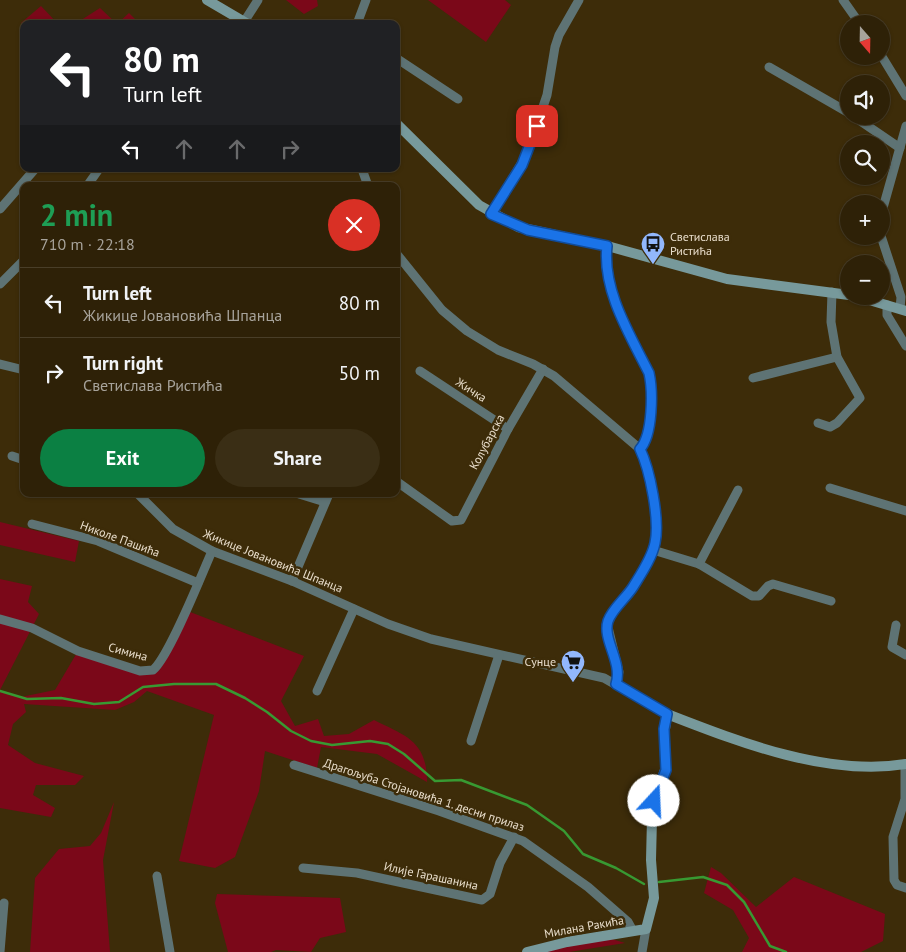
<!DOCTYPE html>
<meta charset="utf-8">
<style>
body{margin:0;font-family:"PT Sans",sans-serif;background:#3a2e15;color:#f1f3f6;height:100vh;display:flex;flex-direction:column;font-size:19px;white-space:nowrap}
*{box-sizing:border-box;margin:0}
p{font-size:16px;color:#a7a39b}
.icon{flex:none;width:28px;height:28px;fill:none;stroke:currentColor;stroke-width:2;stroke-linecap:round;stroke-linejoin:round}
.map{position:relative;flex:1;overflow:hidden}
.drawer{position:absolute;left:20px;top:182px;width:380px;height:315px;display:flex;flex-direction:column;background:#2e2107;border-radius:10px;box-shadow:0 1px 4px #0004,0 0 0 1px #493e28}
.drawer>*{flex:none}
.top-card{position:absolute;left:20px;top:20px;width:380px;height:152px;border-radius:10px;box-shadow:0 1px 4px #0004,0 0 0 1px #493e28;background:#202124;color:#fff;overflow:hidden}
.needle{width:32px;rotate:160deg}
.controls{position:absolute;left:840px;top:15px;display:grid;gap:10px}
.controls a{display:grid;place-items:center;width:50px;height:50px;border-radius:50%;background:#2e2107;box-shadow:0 1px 4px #0004,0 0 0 1px #493e28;font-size:25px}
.pin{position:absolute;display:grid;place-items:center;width:42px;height:42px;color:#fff;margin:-21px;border-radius:10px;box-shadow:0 2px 8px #0006}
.me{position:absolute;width:55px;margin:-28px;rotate:20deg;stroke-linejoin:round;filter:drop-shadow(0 0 4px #0008)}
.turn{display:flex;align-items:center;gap:18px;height:105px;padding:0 20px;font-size:22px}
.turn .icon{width:65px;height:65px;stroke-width:2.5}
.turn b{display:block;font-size:35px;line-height:42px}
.lanes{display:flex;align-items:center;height:48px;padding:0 20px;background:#0003;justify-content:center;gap:25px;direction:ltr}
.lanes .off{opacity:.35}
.round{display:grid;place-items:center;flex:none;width:52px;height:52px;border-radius:26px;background:#3a2e15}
.headline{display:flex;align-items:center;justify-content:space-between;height:85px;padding:0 20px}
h1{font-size:30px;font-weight:800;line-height:38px;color:#1e9e55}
.cta{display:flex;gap:10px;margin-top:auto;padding:10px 20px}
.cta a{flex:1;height:58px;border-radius:30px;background:#0b8043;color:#fff;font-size:20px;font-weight:800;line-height:58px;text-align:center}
.cta a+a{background:#3a2e15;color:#f1f3f6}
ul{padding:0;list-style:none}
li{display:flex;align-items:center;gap:15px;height:70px;padding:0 20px;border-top:1px solid #493e28}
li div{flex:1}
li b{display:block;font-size:19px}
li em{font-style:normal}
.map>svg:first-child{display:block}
.green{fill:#7b0819}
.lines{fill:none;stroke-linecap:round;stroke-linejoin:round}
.stream{stroke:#389932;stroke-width:2.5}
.street{stroke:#5e7374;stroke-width:9}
.secondary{stroke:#77999b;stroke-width:10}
.route-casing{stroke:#114b97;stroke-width:12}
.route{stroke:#1a73e8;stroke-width:9}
.labels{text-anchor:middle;stroke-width:5;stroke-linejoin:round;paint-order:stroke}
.poi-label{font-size:12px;fill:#e9decc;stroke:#3d2c09;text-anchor:start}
.street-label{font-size:12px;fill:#e9decc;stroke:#3d2c09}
</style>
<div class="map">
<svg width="906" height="952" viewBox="0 0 906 952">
<rect width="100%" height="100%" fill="#3d2c09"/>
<!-- green -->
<g class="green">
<path d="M286 0H317L318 6 304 14Z"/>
<path d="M428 0H505L511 5 486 42Z"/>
<path d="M41 6 58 24 24 25 21 23Z"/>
<path d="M100 8 117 24 129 13 140 24H75Z"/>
<path d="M0 522 79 541 75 562 0 545Z"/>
<path d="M0 579 32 586 28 602 39 614 0 690Z"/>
<path d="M185 610 304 656 281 701 295 726 318 719 324 736 349 734 374 720C406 736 427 741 427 782L377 754 321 747 317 768 265 751 259 791 235 857 215 868 179 861 214 715 147 691 134 702 115 710 24 704 26 712 13 724 8 745 35 763 84 776 75 785H36L33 795 55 808 51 817 0 808V691L21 697 55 690 78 651 148 671 160 661Z"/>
<path d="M114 802 103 860 110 952H30L35 878 59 849 90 846 101 833Z"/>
<path d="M711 867 721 873 756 907 794 877 885 914 883 941 861 952H742L749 938 733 910 704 893Z"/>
<path d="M217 894 340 898 346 932 320 938 311 952 276 950 271 952H228L215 903Z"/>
<path d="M605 937 625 943 569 952H532Z"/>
</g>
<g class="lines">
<!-- stream -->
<g class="stream">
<path d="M0 691 27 699 61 698 94 704 119 702 143 687 174 684H216L245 698 267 712 291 731 311 741 332 745 370 741 388 744 404 754 435 781 461 780 527 805 564 831 583 854 616 868 644 884"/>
<path d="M659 882 703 877 727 885 744 902 770 946 786 952"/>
</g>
<!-- street -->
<g class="street">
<path d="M843 0 860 24"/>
<path d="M244 22 258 0"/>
<path d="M357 24 366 0"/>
<path d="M881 55 906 96"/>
<path d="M396 58 458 99"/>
<path d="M769 67 849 113"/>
<path d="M853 116 900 148"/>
<path d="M362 169 368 186"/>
<path d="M87 186 99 169"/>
<path d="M0 209 35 169"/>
<path d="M491 214 527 154 547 95 555 47 559 35 579 0"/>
<path d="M881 215 906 126"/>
<path d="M881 236 901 297 900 309"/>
<path d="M607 246C601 290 631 335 649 373 653 391 653 435 640 449"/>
<path d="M396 253 442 310 467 331 498 350 533 364 554 376 640 449C650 471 660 520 655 544 651 558 642 572 634 585 626 598 613 609 607 623L619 672 616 684"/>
<path d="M0 284 24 260"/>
<path d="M887 305V315L906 346"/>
<path d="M0 364 24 370"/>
<path d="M420 371 508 429"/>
<path d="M753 378 837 357"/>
<path d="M818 423 830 427 837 423 860 398 837 357 831 322 832 292"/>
<path d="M12 456 24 460"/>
<path d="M396 481 452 521 461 520 508 429 543 369"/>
<path d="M830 488 906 511"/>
<path d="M138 494 173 529 212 551 292 581 388 624 431 639 604 678 667 714"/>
<path d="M299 494 325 502"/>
<path d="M32 524 98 541 198 583"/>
<path d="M653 550 699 564 752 596H759L768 586 773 584 831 601"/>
<path d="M699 564 738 490"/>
<path d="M292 581 329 494"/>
<path d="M0 619 32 628 78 651 140 671 153 670C169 657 202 574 212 551"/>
<path d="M896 625 892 647 906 655"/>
<path d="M317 691 354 609"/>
<path d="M471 741 499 655"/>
<path d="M905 764V799L893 837 894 880 897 885 906 888"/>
<path d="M294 765 439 811 523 841 588 887 628 922 633 931"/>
<path d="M303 868 357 873 482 900 490 894 500 863 514 837"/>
<path d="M157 876 170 952"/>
<path d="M0 952 4 903"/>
<path d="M642 952 646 929"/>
</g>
<!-- secondary -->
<g class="secondary">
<path d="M207 0 248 24"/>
<path d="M396 123 479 205 518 227 611 247 727 279 849 295"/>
<path d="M856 296 906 311"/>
<path d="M527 952 567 942 646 929 654 898 651 860 652 818 654 801 665 770V729L667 714C739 742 828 777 906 764"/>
</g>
</g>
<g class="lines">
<defs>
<path id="route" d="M537 126 522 165 491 214 528 230 607 246C602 290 630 335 649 373 653 391 653 435 640 449 650 470 660 520 655 543 652 558 641 574 633 587 626 598 612 609 608 621 602 640 623 662 616 684L667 714 664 729 666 770 654 801"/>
</defs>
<!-- route casing -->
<use href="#route" class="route-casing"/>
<!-- route -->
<use href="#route" class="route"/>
</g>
<!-- icons -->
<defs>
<symbol id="bus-pin" viewBox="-11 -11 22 30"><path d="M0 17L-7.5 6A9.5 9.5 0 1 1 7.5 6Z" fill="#92b7fd" stroke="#3d2c09"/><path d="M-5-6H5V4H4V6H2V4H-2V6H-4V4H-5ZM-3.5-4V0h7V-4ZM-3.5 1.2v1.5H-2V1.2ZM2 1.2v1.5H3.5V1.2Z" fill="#111"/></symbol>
<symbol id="supermarket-pin" viewBox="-11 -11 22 30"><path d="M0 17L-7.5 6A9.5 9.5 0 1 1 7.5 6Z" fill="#92b7fd" stroke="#3d2c09"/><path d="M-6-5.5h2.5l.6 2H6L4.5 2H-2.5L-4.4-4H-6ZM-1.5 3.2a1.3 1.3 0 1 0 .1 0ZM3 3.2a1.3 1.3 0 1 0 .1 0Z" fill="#111"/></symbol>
</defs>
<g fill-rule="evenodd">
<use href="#bus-pin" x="639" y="230" width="28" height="38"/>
<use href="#supermarket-pin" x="559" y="648" width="28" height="38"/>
</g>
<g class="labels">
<!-- poi labels -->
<g class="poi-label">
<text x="670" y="241">Светислава<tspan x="670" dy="14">Ристића</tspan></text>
<text x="556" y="666" text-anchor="end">Сунце</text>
</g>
<!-- street labels -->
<g class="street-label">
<text transform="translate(471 390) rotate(33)" y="4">Жичка</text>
<text transform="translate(487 442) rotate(-62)" y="4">Колубарска</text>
<text transform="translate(120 539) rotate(20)" y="4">Николе Пашића</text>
<text transform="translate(273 561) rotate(22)" y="4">Жикице Јовановића Шпанца</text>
<text transform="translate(128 652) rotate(15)" y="4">Симина</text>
<text transform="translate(424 795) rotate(18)" y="4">Драгољуба Стојановића 1. десни прилаз</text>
<text transform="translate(431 876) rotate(12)" y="4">Илије Гарашанина</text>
<text transform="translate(584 927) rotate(-10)" y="4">Милана Ракића</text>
</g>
</g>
</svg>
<div class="controls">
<a><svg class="needle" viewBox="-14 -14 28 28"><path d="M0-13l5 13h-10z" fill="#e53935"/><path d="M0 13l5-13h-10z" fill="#a7a39b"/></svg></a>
<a><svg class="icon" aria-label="sound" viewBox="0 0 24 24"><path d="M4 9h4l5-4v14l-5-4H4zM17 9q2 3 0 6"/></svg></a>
<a><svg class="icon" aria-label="search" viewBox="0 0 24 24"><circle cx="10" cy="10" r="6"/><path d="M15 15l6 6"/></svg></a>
<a>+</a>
<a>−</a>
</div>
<div class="pin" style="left:537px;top:126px;background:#d93025"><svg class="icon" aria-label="arrive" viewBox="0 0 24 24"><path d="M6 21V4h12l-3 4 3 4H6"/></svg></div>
<svg class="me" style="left:654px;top:801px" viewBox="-20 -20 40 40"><circle r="19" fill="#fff"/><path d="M0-13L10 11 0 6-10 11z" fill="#1a73e8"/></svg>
<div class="top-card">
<div class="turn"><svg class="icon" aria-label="left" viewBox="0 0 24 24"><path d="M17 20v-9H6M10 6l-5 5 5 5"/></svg><div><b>80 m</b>Turn left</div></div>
<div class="lanes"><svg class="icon" aria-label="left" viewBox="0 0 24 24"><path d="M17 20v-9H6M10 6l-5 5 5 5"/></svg><svg class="icon off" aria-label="ahead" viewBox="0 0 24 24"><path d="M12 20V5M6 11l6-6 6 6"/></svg><svg class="icon off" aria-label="ahead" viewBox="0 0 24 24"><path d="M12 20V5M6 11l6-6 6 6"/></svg><svg class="icon off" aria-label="right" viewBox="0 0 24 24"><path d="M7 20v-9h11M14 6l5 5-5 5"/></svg></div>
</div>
<section class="drawer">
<div class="headline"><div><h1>2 min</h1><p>710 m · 22:18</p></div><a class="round" style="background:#d93025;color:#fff"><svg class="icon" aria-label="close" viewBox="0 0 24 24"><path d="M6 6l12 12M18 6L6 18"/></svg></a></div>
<ul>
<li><svg class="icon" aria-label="left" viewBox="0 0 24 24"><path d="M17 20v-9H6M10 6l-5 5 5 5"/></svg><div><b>Turn left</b><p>Жикице Јовановића Шпанца</p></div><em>80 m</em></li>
<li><svg class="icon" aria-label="right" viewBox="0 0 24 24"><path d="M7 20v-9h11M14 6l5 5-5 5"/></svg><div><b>Turn right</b><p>Светислава Ристића</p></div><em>50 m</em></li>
</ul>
<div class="cta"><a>Exit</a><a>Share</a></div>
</section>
</div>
